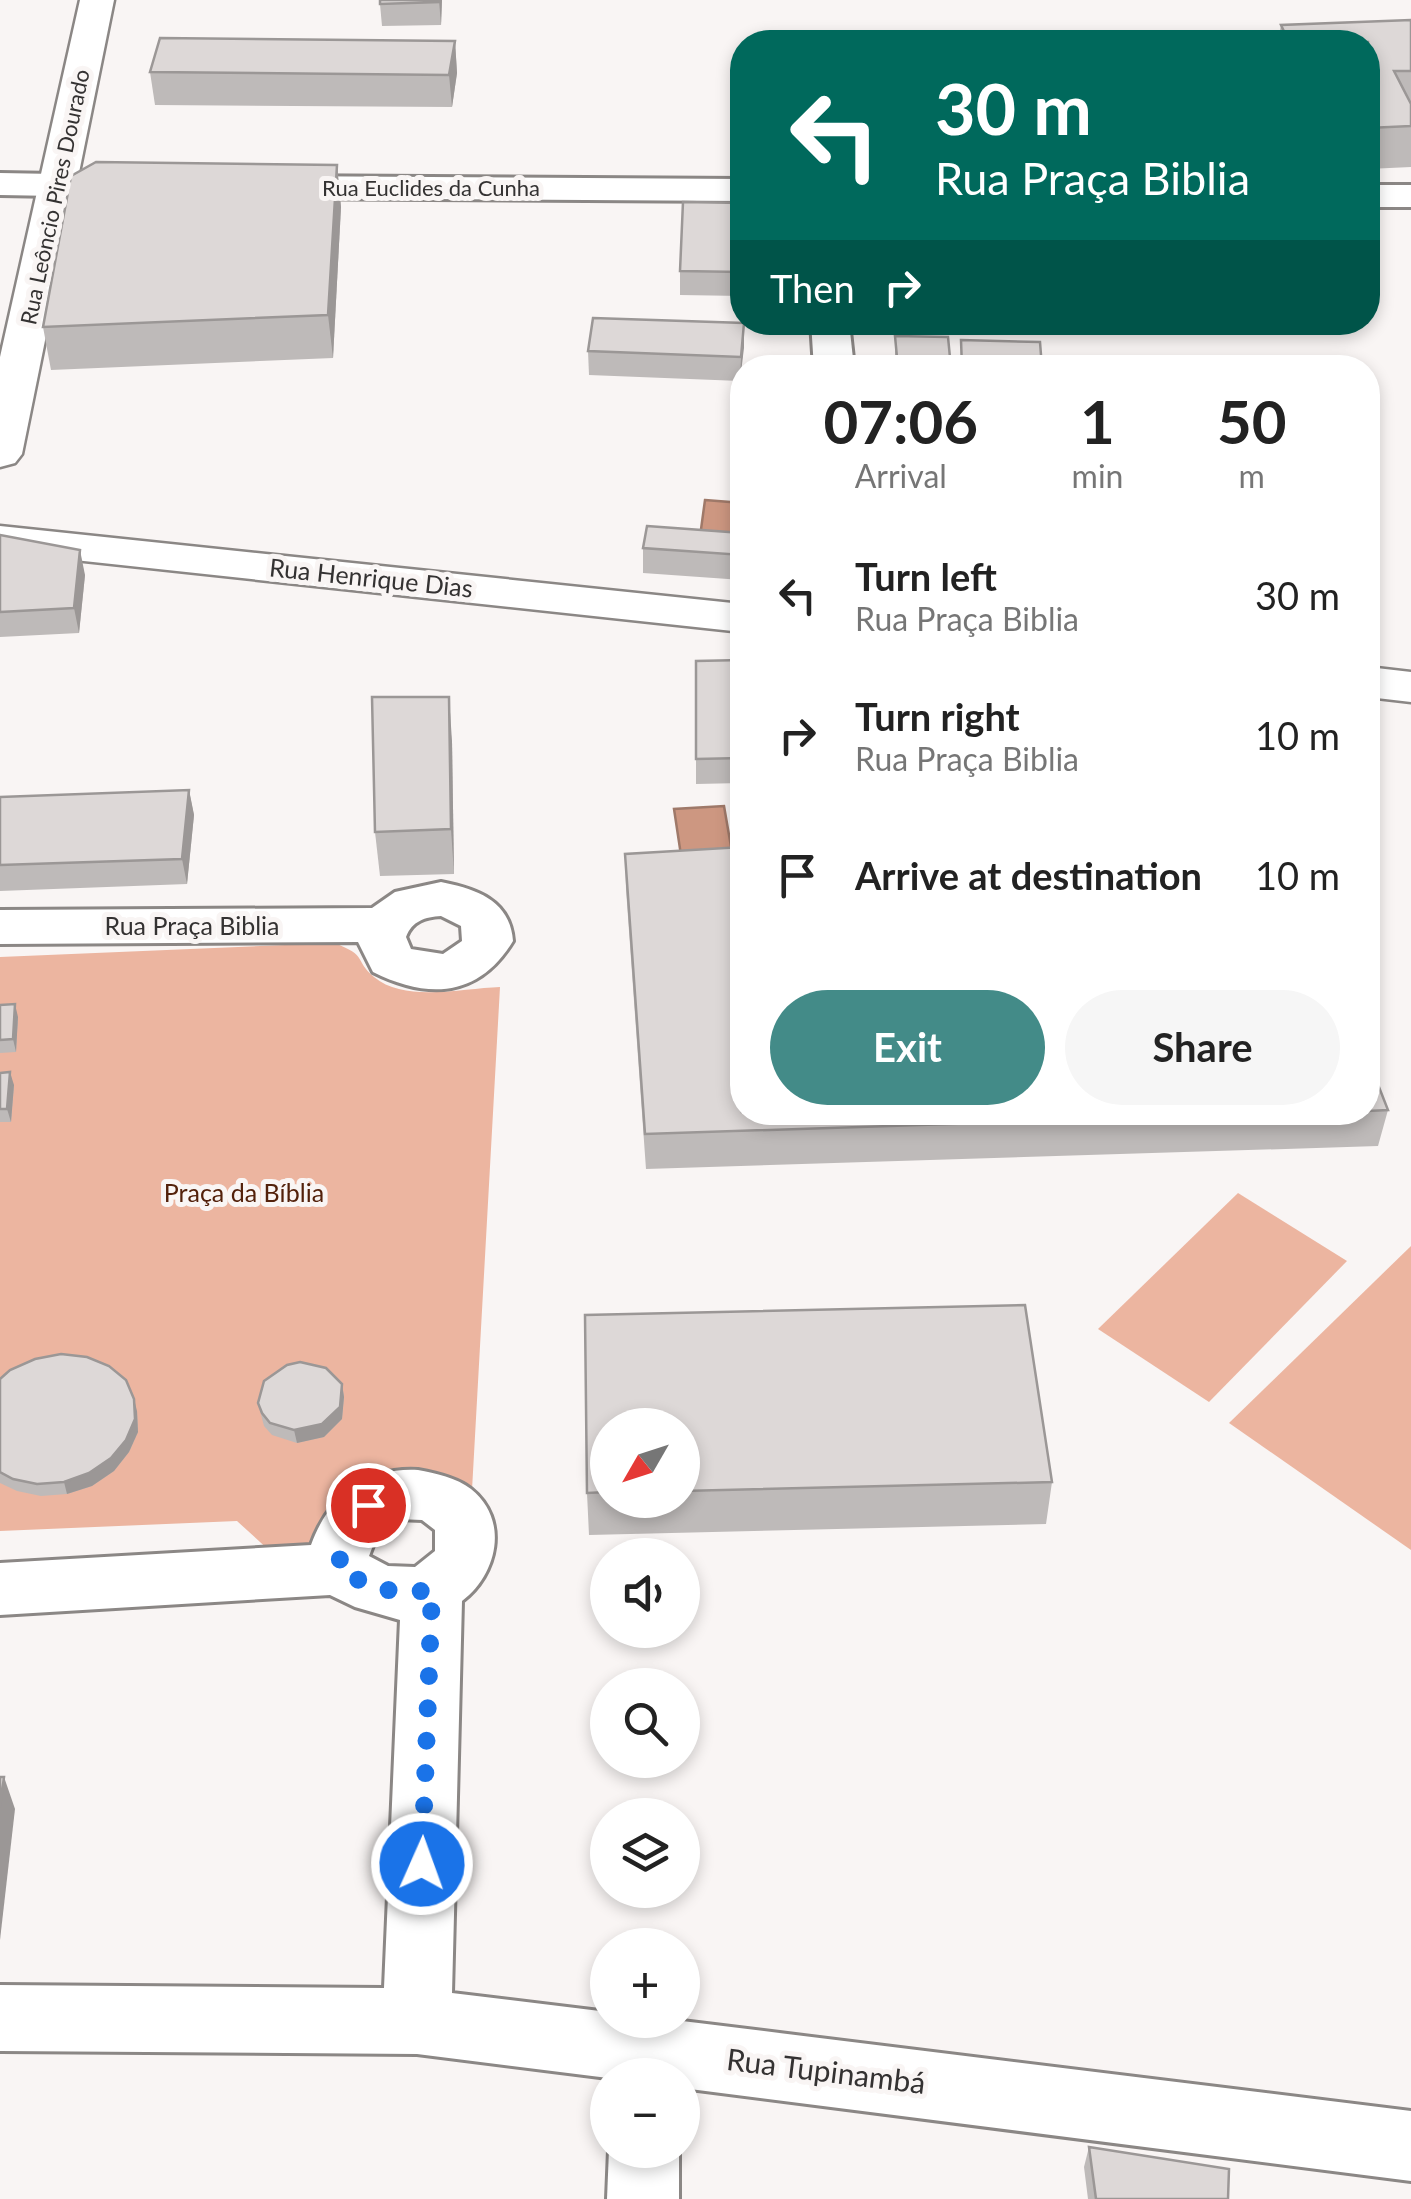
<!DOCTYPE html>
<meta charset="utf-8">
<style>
body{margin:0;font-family:Lato,sans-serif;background:#f6f6f6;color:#222;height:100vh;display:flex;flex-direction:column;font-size:38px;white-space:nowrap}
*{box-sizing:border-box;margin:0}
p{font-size:32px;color:#767676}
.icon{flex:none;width:55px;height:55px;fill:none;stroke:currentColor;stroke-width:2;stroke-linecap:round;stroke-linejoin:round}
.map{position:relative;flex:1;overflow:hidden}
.details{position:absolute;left:730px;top:355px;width:650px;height:770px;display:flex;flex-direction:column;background:#fff;border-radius:40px;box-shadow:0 5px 15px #0003}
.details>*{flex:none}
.hud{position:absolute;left:730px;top:30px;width:650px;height:305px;border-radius:40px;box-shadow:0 5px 15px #0003;background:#00695c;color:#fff;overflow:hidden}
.needle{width:65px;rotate:231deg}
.tools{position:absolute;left:590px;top:1408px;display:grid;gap:20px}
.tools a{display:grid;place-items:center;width:110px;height:110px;border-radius:50%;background:#fff;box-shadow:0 5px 15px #0003;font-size:50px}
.pin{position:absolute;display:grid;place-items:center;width:85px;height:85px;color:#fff;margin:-42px;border:5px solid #fff;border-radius:50%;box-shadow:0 2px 10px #0007}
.me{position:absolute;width:110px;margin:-55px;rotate:2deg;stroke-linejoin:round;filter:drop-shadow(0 0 8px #0008)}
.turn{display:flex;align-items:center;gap:35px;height:210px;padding:0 40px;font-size:45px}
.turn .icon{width:130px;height:130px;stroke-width:2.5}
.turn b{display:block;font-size:70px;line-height:85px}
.then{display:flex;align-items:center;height:95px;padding:0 40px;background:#0003;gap:20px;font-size:38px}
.eta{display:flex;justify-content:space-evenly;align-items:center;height:170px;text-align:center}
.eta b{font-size:60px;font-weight:700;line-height:70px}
.action{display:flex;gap:20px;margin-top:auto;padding:20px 40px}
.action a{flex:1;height:115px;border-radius:60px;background:#438b88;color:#fff;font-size:40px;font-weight:700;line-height:115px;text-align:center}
.action a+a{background:#f6f6f6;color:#222}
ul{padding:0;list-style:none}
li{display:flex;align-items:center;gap:30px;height:140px;padding:0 40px}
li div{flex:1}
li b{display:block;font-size:38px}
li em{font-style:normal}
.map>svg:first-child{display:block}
.green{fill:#ecb5a0}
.water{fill:#cd9781;stroke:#9f7969;stroke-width:2.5}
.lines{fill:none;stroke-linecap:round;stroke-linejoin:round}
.street-casing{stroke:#8b8785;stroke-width:6}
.secondary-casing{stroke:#8b8785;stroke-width:5}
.street{fill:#fff;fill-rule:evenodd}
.secondary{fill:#fff;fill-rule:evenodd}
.wall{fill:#bebab9;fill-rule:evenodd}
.shaded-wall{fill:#9b9796}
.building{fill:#ddd8d7;stroke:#9b9796;stroke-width:2.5}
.route{stroke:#1a73e8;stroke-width:18;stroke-dasharray:0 32.4}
.labels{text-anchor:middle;stroke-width:10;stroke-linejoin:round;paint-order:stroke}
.far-street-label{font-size:22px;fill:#343232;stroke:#f9f5f4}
.street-label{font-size:25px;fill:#343232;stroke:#f9f5f4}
.park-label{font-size:25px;fill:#53210b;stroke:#f9f5f4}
.near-street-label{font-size:30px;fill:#343232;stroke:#f9f5f4}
</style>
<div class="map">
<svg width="1411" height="2199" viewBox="0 0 1411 2199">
<rect width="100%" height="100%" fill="#f9f5f4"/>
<!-- green -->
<g class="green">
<path d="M334 943C369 956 353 959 374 977 405 1003 463 988 500 987L472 1490 441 1476 295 1555 272 1553 237 1521 0 1531V957Z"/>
<path d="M1238 1193 1347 1261 1209 1402 1098 1329Z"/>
<path d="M1411 1246V1550L1229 1423Z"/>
</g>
<!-- water -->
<g class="water">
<path d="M705 500 742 503 738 546 699 544Z"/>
<path d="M724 806 733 858 682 862 674 809Z"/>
</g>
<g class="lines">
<defs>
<g id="street">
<path d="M0 173 111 175 124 178 129 186 124 194 111 197 0 195Z"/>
<path d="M269 176 742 179V201L269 198 256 195 251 187 256 179Z"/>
<rect x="1368" y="185" width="43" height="22"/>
<path d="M811 322H849L854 368H814Z"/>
<path d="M441 882C476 889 510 900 513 941 479 997 429 1000 373 972L358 942 0 944V910L372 908 395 892ZM441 916 461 926 462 941 443 954 411 949 406 937C412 921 425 917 441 916Z"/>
<path d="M418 1470C435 1473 457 1478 471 1489 510 1520 497 1575 462 1601L452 1993 608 2012V2020H674L1411 2111V2181L682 2088V2075H608V2078L417 2054 0 2051V1985L384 1988 400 1620 355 1607 330 1595 0 1615V1563L311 1545C328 1497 366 1467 418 1470ZM398 1519 422 1520 435 1530V1551L415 1567 388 1566 369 1556 377 1535Z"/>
<path d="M609 2150H679V2199H607Z"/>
</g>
<g id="secondary">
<path d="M80 0H114L22 454 15 463 0 467V357Z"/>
<path d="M0 526 742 604V632L0 552Z"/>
<path d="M1368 667 1411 672V702L1368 697Z"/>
</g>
</defs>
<!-- street casing -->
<use href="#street" class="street-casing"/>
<!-- secondary casing -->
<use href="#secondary" class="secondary-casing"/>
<!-- street -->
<use href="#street" class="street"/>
<!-- secondary -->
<use href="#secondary" class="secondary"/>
</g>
<!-- wall -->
<g class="wall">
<path d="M442 0 441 25 382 26 380 4Z"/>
<path d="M1411 20V167L1368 169V42H1278L1281 25Z"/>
<path d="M455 41 457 73 452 107 155 105 150 72Z"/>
<path d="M337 165 341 207 333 358 51 370 43 327Z"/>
<path d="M742 203V296L680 295V271Z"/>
<path d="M744 323 740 381 589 375 588 351Z"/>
<path d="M895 336 951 368H895Z"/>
<path d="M742 533V580L643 573V548Z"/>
<path d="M0 535 85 575 79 633 0 637Z"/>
<path d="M742 660V783L696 784V661Z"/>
<path d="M452 741 454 874 380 876 375 832Z"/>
<path d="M189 790 194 815 187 884 0 891V797Z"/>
<path d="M625 854 742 1112H1368V1059L1388 1110 1378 1146 646 1169 626 889Z"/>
<path d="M0 1005 18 1017 16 1052 0 1053Z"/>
<path d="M0 1073 14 1085 11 1122H0Z"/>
<path d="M1025 1305 1052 1482 1046 1524 589 1535 587 1493 585 1315ZM608 1425H682V1500H608Z"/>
<path d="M0 1379 137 1411 138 1432 129 1452 114 1471 92 1486 67 1494 41 1496 17 1491 0 1483Z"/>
<path d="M342 1384 344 1397 342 1419 324 1437 297 1443 272 1435 264 1426 258 1403Z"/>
<path d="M1089 2147 1228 2199H1088L1084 2167Z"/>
</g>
<!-- shaded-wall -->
<g class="shaded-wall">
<path d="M439 0H442L441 25Z"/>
<path d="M455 41 457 73 452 107 449 75Z"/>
<path d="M337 165 341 207 333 358 328 315Z"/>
<path d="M744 323V348L740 381 741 357Z"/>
<path d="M80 550 85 575 79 633 74 608Z"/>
<path d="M449 697 452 741 454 874 451 829Z"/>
<path d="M189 790 194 815 187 884 182 859Z"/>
<path d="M15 1004 18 1017 16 1052 13 1039Z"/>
<path d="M10 1072 14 1085 11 1122 7 1109Z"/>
<path d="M342 1384 344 1397 342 1419 324 1437 297 1443 294 1430Z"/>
<path d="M134 1399 137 1411 138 1432 129 1452 114 1471 92 1486 67 1494 64 1482Z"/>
<path d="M4 1777 15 1809 0 1940V1807Z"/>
</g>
<!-- building -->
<g class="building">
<path d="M380 0H439V2L380 4Z"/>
<path d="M1411 20V71H1394L1411 104V126L1368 128V42H1289L1281 25Z"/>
<path d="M160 38 455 41 449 75 150 72Z"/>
<path d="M96 162 337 165 328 315 43 327 71 176Z"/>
<path d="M683 202 742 203V272L680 271Z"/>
<path d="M593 318 744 323 741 357 588 351Z"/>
<path d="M895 336 948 337 951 368H898Z"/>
<path d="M961 340 1040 342 1042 368H962Z"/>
<path d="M647 526 742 533V555L643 548Z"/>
<path d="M0 535 80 550 74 608 0 612Z"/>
<path d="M742 660V758L696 759V661Z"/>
<path d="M372 697H449L451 829 375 832Z"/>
<path d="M189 790 182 859 0 865V797Z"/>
<path d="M742 847V1112H1311L645 1134 625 854Z"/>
<path d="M15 1004 13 1039 0 1040V1005Z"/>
<path d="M1368 1059 1388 1110 1368 1111Z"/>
<path d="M10 1072 7 1109H0V1073Z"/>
<path d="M1025 1305 1052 1482 682 1491V1425H608V1492L587 1493 585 1315Z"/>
<path d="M61 1354 87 1357 109 1366 126 1380 134 1399 135 1419 126 1440 111 1458 89 1473 64 1482 37 1484 13 1479 0 1472V1379L10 1370 35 1359Z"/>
<path d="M300 1362 326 1368 342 1384 340 1407 322 1424 294 1430 270 1423 262 1413 258 1403 264 1381 287 1365Z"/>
<path d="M0 1777H4L0 1807Z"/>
<path d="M1089 2147 1229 2169 1228 2199H1096Z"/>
</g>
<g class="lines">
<!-- route -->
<path class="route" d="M368 1505 347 1523 338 1569C374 1589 390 1595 432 1590L422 1864"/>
</g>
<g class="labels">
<!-- far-street labels -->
<g class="far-street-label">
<text x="431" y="196">Rua Euclides da Cunha</text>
<text transform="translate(55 197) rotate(-78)" y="8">Rua Leôncio Pires Dourado</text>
</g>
<!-- street labels -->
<g class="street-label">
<text transform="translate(371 578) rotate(6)" y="9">Rua Henrique Dias</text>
<text x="192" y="935">Rua Praça Biblia</text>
</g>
<!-- park labels -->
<g class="park-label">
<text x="244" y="1202">Praça da Bíblia</text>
</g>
<!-- near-street labels -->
<g class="near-street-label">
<text transform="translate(826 2072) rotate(7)" y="10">Rua Tupinambá</text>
</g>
</g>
</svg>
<div class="tools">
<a><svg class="needle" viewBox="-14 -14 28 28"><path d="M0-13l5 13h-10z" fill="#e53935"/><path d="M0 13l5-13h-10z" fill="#767676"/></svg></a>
<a><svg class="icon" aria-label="sound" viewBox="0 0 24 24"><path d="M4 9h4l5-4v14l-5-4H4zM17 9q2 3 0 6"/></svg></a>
<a><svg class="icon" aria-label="search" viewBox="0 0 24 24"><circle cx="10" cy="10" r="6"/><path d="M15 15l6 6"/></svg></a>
<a><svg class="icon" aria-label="layers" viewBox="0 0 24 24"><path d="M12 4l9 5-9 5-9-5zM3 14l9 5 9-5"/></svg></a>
<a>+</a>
<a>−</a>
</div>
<div class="pin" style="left:368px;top:1505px;background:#d93025"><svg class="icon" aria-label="arrive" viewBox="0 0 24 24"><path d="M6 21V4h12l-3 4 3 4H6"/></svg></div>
<svg class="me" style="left:422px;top:1864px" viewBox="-20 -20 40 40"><circle r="17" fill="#1a73e8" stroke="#fff" stroke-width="3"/><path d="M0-11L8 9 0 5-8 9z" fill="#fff"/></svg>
<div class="hud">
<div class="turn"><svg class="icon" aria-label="left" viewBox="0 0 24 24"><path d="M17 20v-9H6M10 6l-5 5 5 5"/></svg><div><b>30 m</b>Rua Praça Biblia</div></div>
<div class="then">Then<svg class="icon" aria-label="right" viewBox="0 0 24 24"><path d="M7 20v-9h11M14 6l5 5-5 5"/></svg></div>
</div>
<section class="details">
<div class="eta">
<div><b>07:06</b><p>Arrival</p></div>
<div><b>1</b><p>min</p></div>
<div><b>50</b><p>m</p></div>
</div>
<ul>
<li><svg class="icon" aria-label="left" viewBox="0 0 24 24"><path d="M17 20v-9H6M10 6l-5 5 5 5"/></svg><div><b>Turn left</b><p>Rua Praça Biblia</p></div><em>30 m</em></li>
<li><svg class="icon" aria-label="right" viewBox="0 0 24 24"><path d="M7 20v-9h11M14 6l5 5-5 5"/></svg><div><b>Turn right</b><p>Rua Praça Biblia</p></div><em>10 m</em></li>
<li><svg class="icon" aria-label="arrive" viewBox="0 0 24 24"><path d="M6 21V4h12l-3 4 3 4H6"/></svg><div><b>Arrive at destination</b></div><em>10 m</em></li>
</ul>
<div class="action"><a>Exit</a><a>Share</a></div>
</section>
</div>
